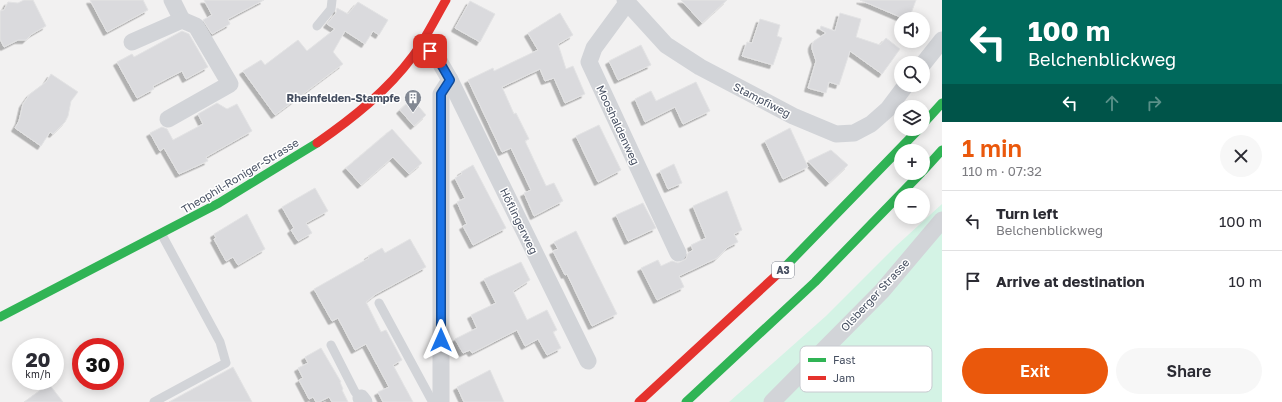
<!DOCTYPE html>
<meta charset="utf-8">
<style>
body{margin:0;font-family:"Golos Text",sans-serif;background:#f7f7f7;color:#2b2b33;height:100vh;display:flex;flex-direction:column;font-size:15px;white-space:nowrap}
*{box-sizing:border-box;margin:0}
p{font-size:13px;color:#7c7c81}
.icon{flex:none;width:22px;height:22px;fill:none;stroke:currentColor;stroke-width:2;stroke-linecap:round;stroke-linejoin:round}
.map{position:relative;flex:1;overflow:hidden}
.sheet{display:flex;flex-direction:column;background:#fff;width:340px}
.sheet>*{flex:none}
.banner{background:#00695c;color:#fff;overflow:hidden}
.controls{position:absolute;left:894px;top:12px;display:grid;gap:8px}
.controls a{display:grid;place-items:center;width:36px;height:36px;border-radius:50%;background:#fff;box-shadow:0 2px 10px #0003;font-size:20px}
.speed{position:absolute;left:12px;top:338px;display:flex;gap:8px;font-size:20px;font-weight:700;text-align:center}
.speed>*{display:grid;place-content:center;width:52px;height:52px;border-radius:50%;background:#fff;box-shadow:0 2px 10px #0003;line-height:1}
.speed small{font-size:10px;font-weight:400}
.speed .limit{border:6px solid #d22;background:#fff;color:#111}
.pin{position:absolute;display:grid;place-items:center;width:34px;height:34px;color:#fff;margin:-17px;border-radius:8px;box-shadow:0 2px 6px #0006}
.me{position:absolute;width:44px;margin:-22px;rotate:0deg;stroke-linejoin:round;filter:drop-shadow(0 0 3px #0008)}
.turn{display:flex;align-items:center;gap:14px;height:84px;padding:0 20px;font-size:18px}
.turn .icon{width:52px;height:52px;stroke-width:2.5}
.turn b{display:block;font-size:28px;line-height:34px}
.lanes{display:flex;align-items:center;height:38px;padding:0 20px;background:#0003;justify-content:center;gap:20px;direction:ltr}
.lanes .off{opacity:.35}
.round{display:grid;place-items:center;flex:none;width:42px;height:42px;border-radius:21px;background:#f7f7f7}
.headline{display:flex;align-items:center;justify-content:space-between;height:68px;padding:0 20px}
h1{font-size:24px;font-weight:600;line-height:30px;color:#ea580c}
.action{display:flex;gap:8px;margin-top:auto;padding:8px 20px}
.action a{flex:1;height:46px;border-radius:24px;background:#ea580c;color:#fff;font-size:16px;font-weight:600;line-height:46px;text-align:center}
.action a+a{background:#f7f7f7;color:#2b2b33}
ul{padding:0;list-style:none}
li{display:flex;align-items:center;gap:12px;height:60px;padding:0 20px;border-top:1px solid #e1e1e2}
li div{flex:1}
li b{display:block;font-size:15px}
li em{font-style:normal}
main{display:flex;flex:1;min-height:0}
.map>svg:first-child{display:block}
.green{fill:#d4f3e5}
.building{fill:#dadadd;stroke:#e3e3e4;filter:url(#shadow)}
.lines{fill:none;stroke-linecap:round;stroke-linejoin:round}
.lane{stroke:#d2d4d8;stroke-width:9}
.street{stroke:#d2d4d8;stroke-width:17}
.fast{stroke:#30b455;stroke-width:9}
.jam{stroke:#e5322d;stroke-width:9}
.route-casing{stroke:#114b97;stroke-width:10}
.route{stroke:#1a73e8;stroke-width:7}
.labels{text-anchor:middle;stroke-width:3;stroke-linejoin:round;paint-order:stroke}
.shield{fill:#fff;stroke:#7e8490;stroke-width:1}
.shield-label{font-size:10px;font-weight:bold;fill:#464f61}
.poi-label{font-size:11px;font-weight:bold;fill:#464f61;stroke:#fff;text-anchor:end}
.street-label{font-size:11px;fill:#464f61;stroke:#fff}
.key{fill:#fff;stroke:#c8cad0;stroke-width:1}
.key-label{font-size:11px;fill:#464f61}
</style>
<main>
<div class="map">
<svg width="942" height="402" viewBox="0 0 942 402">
<defs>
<filter id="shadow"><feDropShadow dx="-3.5" dy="3.5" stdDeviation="0" flood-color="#0004"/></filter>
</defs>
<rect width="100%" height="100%" fill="#f2f1f1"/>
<!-- green -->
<path class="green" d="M942 204V402H729L826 316 896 246Z"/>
<!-- building -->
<g class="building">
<path d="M24 0H33L46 26 32 34 26 40H18L4 47 0 39V11L4 10 8 2 18 3Z"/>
<path d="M90 0H143L148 10 107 32Z"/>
<path d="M204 0H264L228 19 230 24 212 34 203 20 212 15Z"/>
<path d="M681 0H727L702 23Z"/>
<path d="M860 0H916L909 19H905Z"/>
<path d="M470 1 495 14 480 42 455 28Z"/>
<path d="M358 2 388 20 379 35 373 31 365 44 345 31 333 52 343 64 275 115 243 71 261 60 265 65 298 40 307 51 335 29 327 24 336 13 337 8 348 14Z"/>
<path d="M560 13 573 35 558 44 566 69 573 66 585 94 565 103 554 78 545 81 540 69 502 87 514 114 516 113 529 139 525 141 546 186 554 183 563 201 534 216 524 193 531 190 511 148 502 152 468 80 493 68 494 71 538 50 528 33Z"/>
<path d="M840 13 861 19 856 37 880 45 886 38 900 49 882 74 850 51 839 85 829 82 826 93 808 88 816 61 812 49V45L814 41 826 33 820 29 821 26 835 31Z"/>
<path d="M760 19 780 25 777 36 782 38 773 65 742 56 747 42 752 43Z"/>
<path d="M182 31 189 34 208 67 186 79 182 71 153 86 154 89 137 98 117 62 132 54 134 57Z"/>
<path d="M641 45 651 65 618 80 609 61Z"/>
<path d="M51 74 78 92 71 101 68 116 65 122 53 134 50 132 41 146 15 128 19 121 23 104 30 94 46 82Z"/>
<path d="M696 82 710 111 683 124 675 107 645 122 635 99 651 91 656 101Z"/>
<path d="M412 99 426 115 414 126 400 110Z"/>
<path d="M217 103 227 109 237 104 252 131 206 157 208 161 179 174 164 148 160 151 150 133 162 127 167 129 173 140 203 124 198 114Z"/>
<path d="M599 125 621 170 598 182 576 136Z"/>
<path d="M790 128 808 167 783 179 765 141Z"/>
<path d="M392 129 422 163 409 174 393 157 361 185 346 168Z"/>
<path d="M831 150 848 165 829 183 808 161Z"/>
<path d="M674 164 682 183 668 189 660 171Z"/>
<path d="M473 165 506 228 473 245 463 226 467 224 457 202 465 198 455 178 462 174 461 172Z"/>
<path d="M315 188 328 211 306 223 312 233 298 241 291 230 294 228 282 207Z"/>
<path d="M727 191 742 230 734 234 738 242 728 247 717 258 679 276 684 287 657 300 641 268 658 260 661 266 672 261 678 263 686 259 688 253 693 250 691 245 706 238 693 206Z"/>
<path d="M643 203 656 228 628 241 616 215Z"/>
<path d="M247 214 265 249 238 265 233 257 226 261 214 239 216 238 214 234Z"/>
<path d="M576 231 617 314 592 326 567 274 565 275 553 251 558 249 554 242Z"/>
<path d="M410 239 426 267 376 294 366 302 381 332 386 330 402 360 393 365 413 402H383L378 392 389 387 366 344 355 350 338 318 332 321 314 289 369 258 368 256 382 248 385 253Z"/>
<path d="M521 262 530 280 513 291 527 320 547 310 557 330 553 332 561 348 547 355 538 339 525 346 517 330 472 353 470 350 463 353 455 339 477 328 471 315 496 303 484 279Z"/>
<path d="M321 348 341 382H340L343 389 342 390 348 402H332L329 397 319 402H316L313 397 309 399 299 380 303 378 298 368 308 363 305 357Z"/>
<path d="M233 367 252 402H169Z"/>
<path d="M490 370 504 402H464L457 387Z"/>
<path d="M49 384 63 402H24Z"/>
</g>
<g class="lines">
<!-- lane -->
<g class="lane">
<path d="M317 26 331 9 332 0"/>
<path d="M379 303 431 399 437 402"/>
<path d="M331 345 355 392 361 398"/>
<path d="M154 402 226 363 220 342 162 235"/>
</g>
<!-- street -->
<g class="street">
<path d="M172 0 182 20"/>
<path d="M625 0 666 45 700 67 793 116 836 134 854 133 871 124 888 109 906 85"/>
<path d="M627 3 594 48 589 62 678 253"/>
<path d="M132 42 182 20 196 26 230 84 168 119"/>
<path d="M422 43 438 59 450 80 588 361"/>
<path d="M923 64 942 40"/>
<path d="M361 398 364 402"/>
<path d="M441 402V94L450 80"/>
<path d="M772 402 882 291 942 220"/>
</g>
<!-- fast -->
<g class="fast">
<path d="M923 124 942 103"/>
<path d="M923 171 942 150"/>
<path d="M782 270 919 129"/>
<path d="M0 317 219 203 317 143"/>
<path d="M686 402 815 282 921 173"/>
</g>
<!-- jam -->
<g class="jam">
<path d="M317 143C353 118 387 91 413 56 426 38 435 19 446 0"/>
<path d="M639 402 782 270"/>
</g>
</g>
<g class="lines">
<defs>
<path id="route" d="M430 51 438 59 450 80 441 94V340"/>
</defs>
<!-- route casing -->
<use href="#route" class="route-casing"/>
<!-- route -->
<use href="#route" class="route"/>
</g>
<!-- icons -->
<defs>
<symbol id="building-pin" viewBox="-11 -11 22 30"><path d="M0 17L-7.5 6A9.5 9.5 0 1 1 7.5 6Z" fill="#828893" stroke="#fff"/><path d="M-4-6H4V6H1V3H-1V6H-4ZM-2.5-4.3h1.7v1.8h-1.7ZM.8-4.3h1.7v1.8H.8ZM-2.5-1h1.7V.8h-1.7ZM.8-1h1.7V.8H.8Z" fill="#fff"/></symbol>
</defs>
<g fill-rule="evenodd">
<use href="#building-pin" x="403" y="88" width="20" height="27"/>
</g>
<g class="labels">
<!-- shield labels -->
<rect class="shield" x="772" y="262" width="22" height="16" rx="3"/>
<g class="shield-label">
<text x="783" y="274">A3</text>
</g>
<!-- poi labels -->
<g class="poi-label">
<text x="400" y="102">Rheinfelden-Stampfe</text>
</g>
<!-- street labels -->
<g class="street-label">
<text transform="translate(762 100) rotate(27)" y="4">Stampfiweg</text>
<text transform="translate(618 125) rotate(65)" y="4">Mooshaldenweg</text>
<text transform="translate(240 176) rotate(-31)" y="4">Theophil-Roniger-Strasse</text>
<text transform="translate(519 221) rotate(64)" y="4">Höflingerweg</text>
<text transform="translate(875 295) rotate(-47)" y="4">Olsberger Strasse</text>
</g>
</g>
<!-- legend -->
<rect x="800" y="346" width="132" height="46" rx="6" class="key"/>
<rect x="808" y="358" width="18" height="4" fill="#30b455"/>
<rect x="808" y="376" width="18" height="4" fill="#e5322d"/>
<g class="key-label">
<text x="833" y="364">Fast</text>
<text x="833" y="382">Jam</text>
</g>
</svg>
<div class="controls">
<a><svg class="icon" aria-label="sound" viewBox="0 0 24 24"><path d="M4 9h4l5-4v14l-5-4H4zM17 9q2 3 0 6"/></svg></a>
<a><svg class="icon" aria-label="search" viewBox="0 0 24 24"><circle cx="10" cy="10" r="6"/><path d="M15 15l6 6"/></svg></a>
<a><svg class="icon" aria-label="layers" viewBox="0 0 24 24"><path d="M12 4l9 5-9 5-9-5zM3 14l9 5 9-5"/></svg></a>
<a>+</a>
<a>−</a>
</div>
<div class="speed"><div>20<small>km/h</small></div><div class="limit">30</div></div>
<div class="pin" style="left:430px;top:51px;background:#d93025"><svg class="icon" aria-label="arrive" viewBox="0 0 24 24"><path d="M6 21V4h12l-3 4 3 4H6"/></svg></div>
<svg class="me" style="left:441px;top:340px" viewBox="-20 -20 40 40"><path d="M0-17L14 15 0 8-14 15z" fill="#1a73e8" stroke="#fff" stroke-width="4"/></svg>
</div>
<section class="sheet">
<div class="banner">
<div class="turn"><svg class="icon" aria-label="left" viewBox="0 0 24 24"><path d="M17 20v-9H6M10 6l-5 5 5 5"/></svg><div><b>100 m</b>Belchenblickweg</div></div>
<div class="lanes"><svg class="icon" aria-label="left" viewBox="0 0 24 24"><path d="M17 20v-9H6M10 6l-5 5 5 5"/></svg><svg class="icon off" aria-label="ahead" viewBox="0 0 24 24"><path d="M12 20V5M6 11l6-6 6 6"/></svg><svg class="icon off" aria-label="right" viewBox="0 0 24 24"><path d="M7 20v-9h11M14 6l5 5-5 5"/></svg></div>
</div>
<div class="headline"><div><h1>1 min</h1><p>110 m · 07:32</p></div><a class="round"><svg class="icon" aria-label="close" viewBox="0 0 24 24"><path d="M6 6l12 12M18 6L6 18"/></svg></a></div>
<ul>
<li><svg class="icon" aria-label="left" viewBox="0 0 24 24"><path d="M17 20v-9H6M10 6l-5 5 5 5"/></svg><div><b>Turn left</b><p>Belchenblickweg</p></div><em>100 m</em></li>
<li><svg class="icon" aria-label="arrive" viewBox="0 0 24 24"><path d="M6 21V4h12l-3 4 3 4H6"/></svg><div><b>Arrive at destination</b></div><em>10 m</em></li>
</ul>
<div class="action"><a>Exit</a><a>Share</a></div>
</section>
</main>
